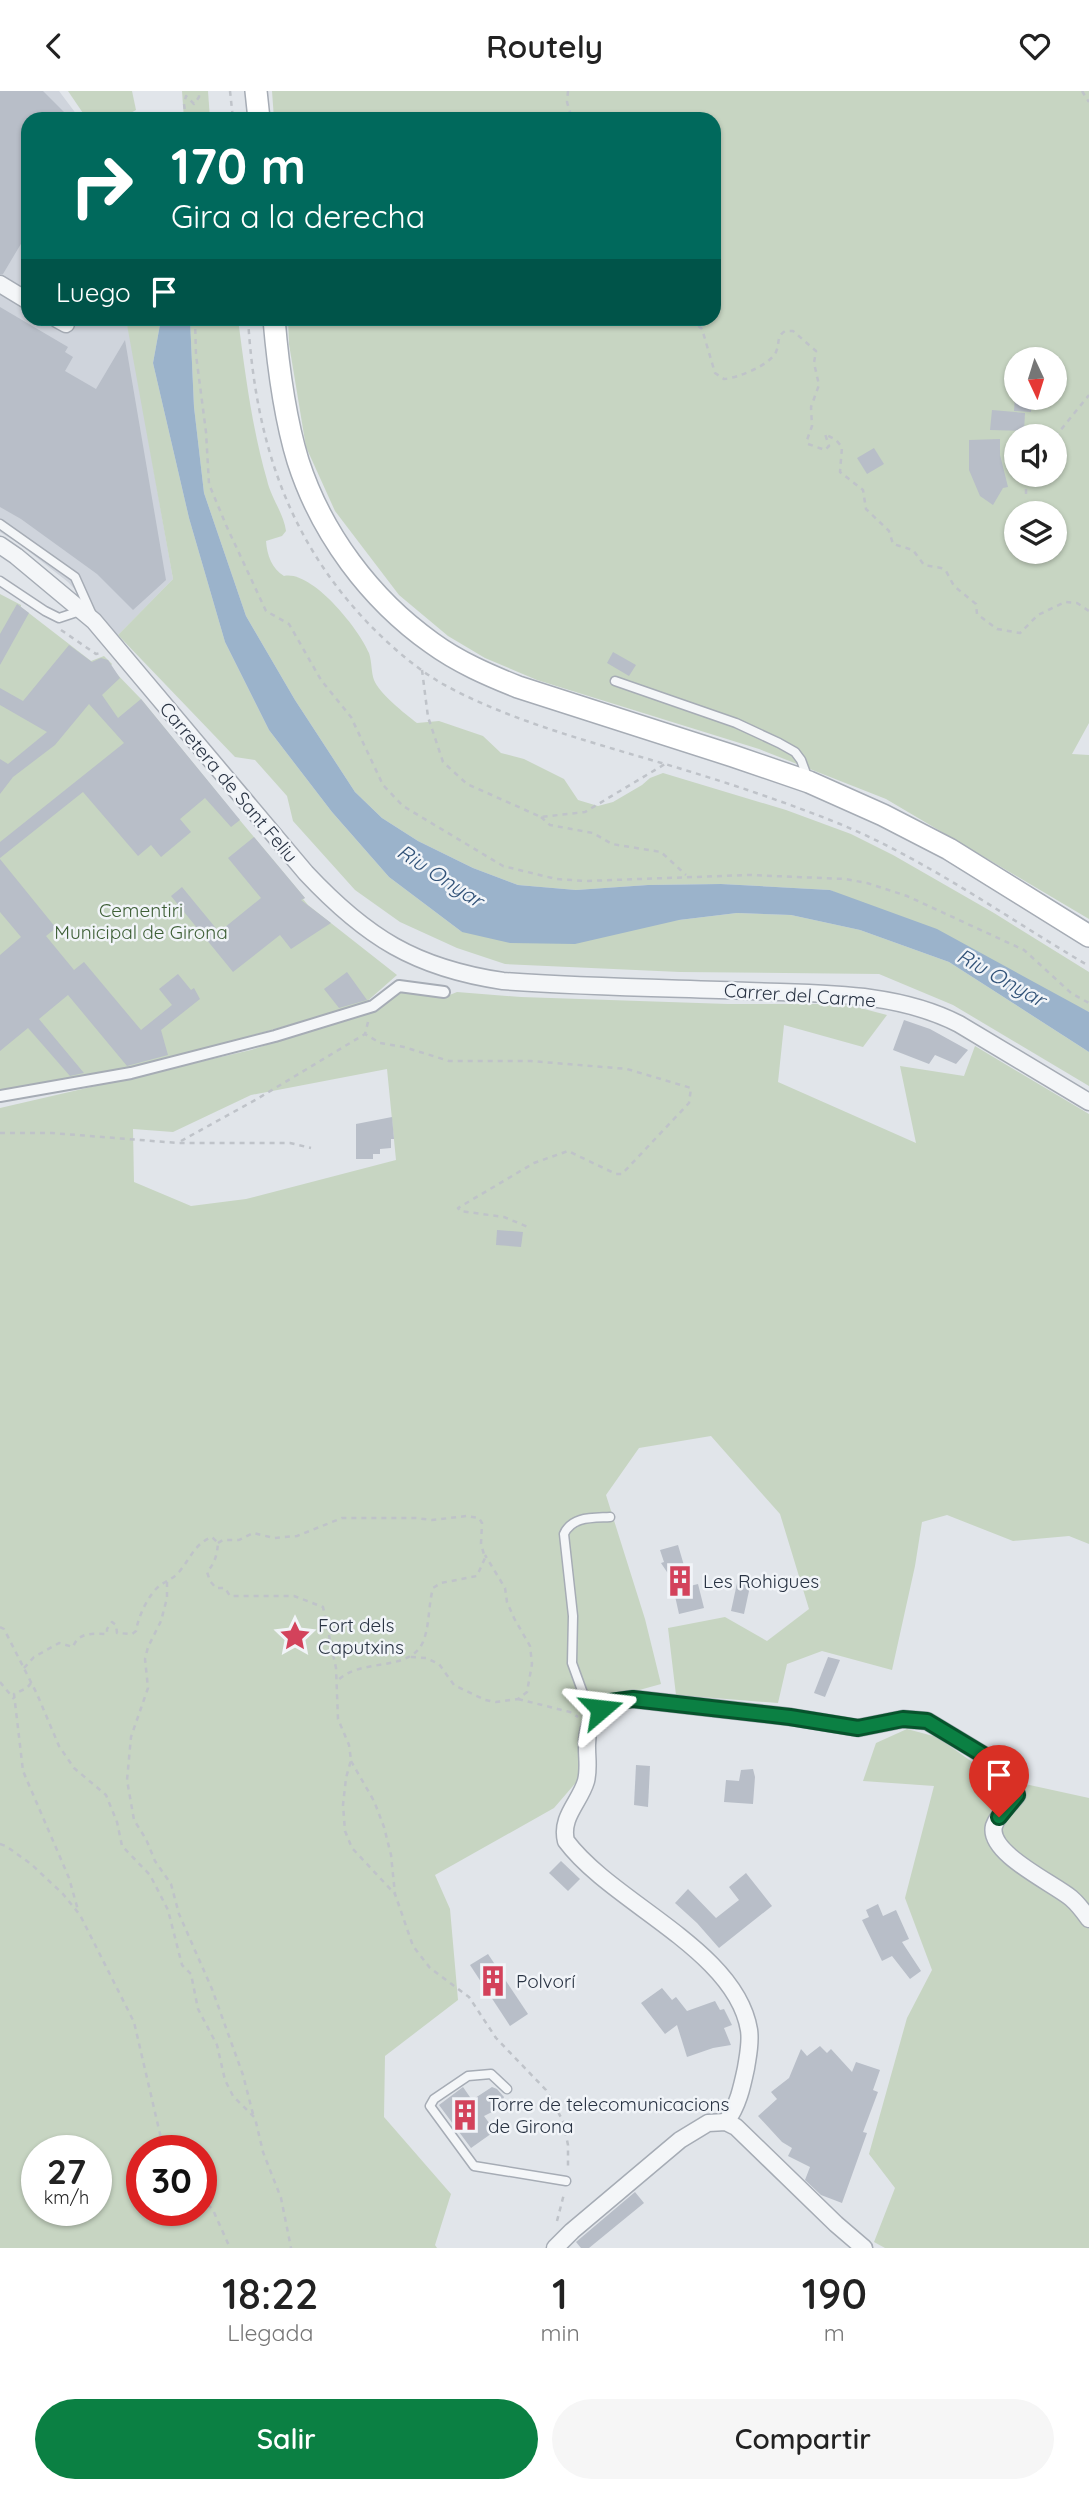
<!DOCTYPE html>
<html lang="es">
<meta charset="utf-8">
<style>
body{margin:0;font-family:Quicksand,sans-serif;background:#f6f6f6;color:#222;height:100vh;display:flex;flex-direction:column;font-size:26px;white-space:nowrap}
*{box-sizing:border-box;margin:0}
p{font-size:23px;color:#767676}
.icon{flex:none;width:38px;height:38px;fill:none;stroke:currentColor;stroke-width:2;stroke-linecap:round;stroke-linejoin:round}
.map{position:relative;height:2157px;overflow:hidden}
.side{display:flex;flex-direction:column;background:#fff;flex:1}
.side>*{flex:none}
.guide{position:absolute;left:21px;top:21px;width:700px;height:214px;border-radius:21px;box-shadow:0 2px 5px #0004;background:#00695c;color:#fff;overflow:hidden}
.needle{width:46px;rotate:176deg}
.fabs{position:absolute;left:1004px;top:256px;display:grid;gap:14px}
.fabs a{display:grid;place-items:center;width:63px;height:63px;border-radius:50%;background:#fff;box-shadow:0 2px 5px #0004;font-size:35px}
.speed{position:absolute;left:21px;top:2044px;display:flex;gap:14px;font-size:35px;font-weight:700;text-align:center}
.speed>*{display:grid;place-content:center;width:91px;height:91px;border-radius:50%;background:#fff;box-shadow:0 2px 5px #0004;line-height:1}
.speed small{font-size:18px;font-weight:400}
.speed .limit{border:10px solid #d22;background:#fff;color:#111}
.pin{position:absolute;display:grid;place-items:center;width:60px;height:60px;color:#fff;margin:-72px -30px;border-radius:50% 50% 50% 0;rotate:-45deg;box-shadow:0 0 7px #0007}
.pin .icon{rotate:45deg}
.me{position:absolute;width:77px;margin:-38px;rotate:73deg;stroke-linejoin:round;filter:drop-shadow(0 0 5px #0008)}
.turn{display:flex;align-items:center;gap:24px;height:147px;padding:0 35px;font-size:32px}
.turn .icon{width:91px;height:91px;stroke-width:2.5}
.turn b{display:block;font-size:49px;line-height:60px}
.then{display:flex;align-items:center;height:66px;padding:0 35px;background:#0003;gap:14px;font-size:26px}
.eta{display:flex;justify-content:space-evenly;align-items:center;height:119px;text-align:center}
.eta b{font-size:42px;font-weight:600;line-height:49px}
.cta{display:flex;gap:14px;margin-top:auto;padding:14px 35px}
.cta a{flex:1;height:80px;border-radius:42px;background:#0b8043;color:#fff;font-size:28px;font-weight:600;line-height:80px;text-align:center}
.cta a+a{background:#f6f6f6;color:#222}
header{display:flex;justify-content:space-between;align-items:center;height:91px;padding:0 35px;background:#fff;font-size:32px;font-weight:600}
.map>svg:first-child{display:block}
.built{fill:#cfd4dc}
.green{fill:#c7d5c2;fill-rule:evenodd}
.water{fill:#9bb3cb}
.building{fill:#b8bec8}
.lines{fill:none;stroke-linecap:round;stroke-linejoin:round}
.service-casing{stroke:#a6acb5;stroke-width:11}
.pedestrian-casing{stroke:#a6acb5;stroke-width:14}
.minor-casing{stroke:#a6acb5;stroke-width:19}
.secondary-casing{stroke:#a6acb5;stroke-width:24}
.path{stroke:#bfc3c9;stroke-width:2.5;stroke-dasharray:5 5;stroke-linecap:butt}
.service{stroke:#f4f6f8;stroke-width:8}
.pedestrian{stroke:#f4f6f8;stroke-width:10}
.minor{stroke:#f4f6f8;stroke-width:16}
.secondary{stroke:#fff;stroke-width:21}
.route-casing{stroke:#07532c;stroke-width:18}
.route{stroke:#0b8043;stroke-width:12}
.labels{text-anchor:middle;stroke-width:5;stroke-linejoin:round;paint-order:stroke}
.street-label{font-size:19px;fill:#293343;stroke:#f1f4f8}
.park-label{font-size:19px;fill:#3e5f36;stroke:#f1f4f8}
.poi-label{font-size:19px;fill:#293343;stroke:#f1f4f8;text-anchor:start}
.water-label{font-size:21px;font-style:italic;fill:#315278;stroke:#f1f4f8}
</style>
<header><svg class="icon" aria-label="back" viewBox="0 0 24 24"><path d="M15 5l-7 7 7 7"/></svg>Routely<svg class="icon" aria-label="heart" viewBox="0 0 24 24"><path d="M12 20l-8-8c-3-5 5-10 8-4 3-6 11-1 8 4z"/></svg></header>
<div class="map">
<svg width="1089" height="2157" viewBox="0 0 1089 2157">
<rect width="100%" height="100%" fill="#e1e5ea"/>
<!-- built -->
<path class="built" d="M0 0H59L80 28H28V228H126L130 244 173 488 118 544 68 491 18 452 0 441Z"/>
<!-- green -->
<g class="green">
<path d="M68 0H132L136 19 120 28H87Z"/>
<path d="M182 0H208L210 28H184Z"/>
<path d="M272 0H1089V632L1072 663 1089 664V828L886 708 759 658 537 589 485 567 448 545 399 504 335 420 306 356 289 253 288 228H714V28H274ZM1017 268H1055V306H1017ZM1017 345H1055V383H1017ZM1017 422H1055V460H1017Z"/>
<path d="M126 228H161L153 272 189 427 225 551 269 639 332 721 389 786 462 841 679 829 737 822 791 824 860 839 949 871 1089 961V995L953 914 879 883 680 881 505 873 457 857 400 831 355 799 293 730 287 705 255 669 235 666 118 544 173 488Z"/>
<path d="M190 228H238C245 281 252 337 267 389 271 407 284 423 286 440L282 445 266 450C267 464 272 478 284 485 312 479 359 538 369 562 372 571 371 581 374 589 379 602 405 623 417 632L439 630 483 645 501 662 524 668 564 688 578 709 598 715 613 711 642 694 650 687 663 682 786 719 851 743 893 764 994 822 1089 881V921L830 799 721 793 648 794 576 799 518 794 473 777 418 750 382 727 355 701 295 609 246 525 204 402 194 316Z"/>
<path d="M0 503 21 514V516L91 570 104 565 112 573 110 576 141 608 229 716 228 717 236 727H238L305 807 303 808 308 814 397 884 364 913 128 979 0 1000Z"/>
<path d="M400 899 447 905 457 901 521 906 728 913H845L887 924 863 956 784 934 778 991 916 1052 900 975 964 985 975 955 1089 1023V1453L1069 1445 1013 1450 947 1424 922 1431 915 1475 892 1579 822 1560 787 1573 778 1612 676 1604 668 1537 725 1526 767 1550 809 1518 780 1423 711 1345 639 1357 606 1404 645 1528 661 1593 600 1610 584 1624 579 1688 554 1717 435 1784 450 1818 458 1909 385 1965 384 2026 451 2103 435 2154 437 2157H0V1017L251 959 380 917ZM387 978 396 1069 246 1108 191 1115 134 1091 133 1038 173 1041 251 1004ZM37 2060H96V2119H37ZM142 2060H201V2119H142Z"/>
<path d="M907 1638 937 1646 999 1690 1005 1703 988 1732 986 1750 1023 1783 1069 1814 1089 1838V2157H885L874 2151 895 2097 869 2063 907 1927 932 1879 905 1807 934 1695 863 1690 876 1652Z"/>
<path d="M1025 1693 1089 1707V1817L1009 1758 1000 1744 1002 1733Z"/>
</g>
<!-- water -->
<path class="water" d="M161 228H190L194 316 204 402 246 525 295 609 355 701 382 727 418 750 473 777 518 794 576 799 648 794 721 793 830 799 937 838 1089 921V961L949 871 860 839 791 824 737 822 679 829 575 853 510 852 462 841 389 786 332 721 269 639 225 551 189 427 153 272Z"/>
<!-- building -->
<g class="building">
<path d="M0 0H43L71 28H28V141L3 183H0Z"/>
<path d="M0 216 68 256 65 261 73 266 65 280 96 298 125 249 166 489 133 519 97 483 21 428 0 416Z"/>
<path d="M1015 306H1032L1031 321 1014 320Z"/>
<path d="M992 319 1025 322 1024 340 990 339Z"/>
<path d="M1000 348V364L1008 396 1003 397 993 414 980 405 969 379V349Z"/>
<path d="M874 357 884 373 867 383 857 367Z"/>
<path d="M17 513 29 522 0 574V543Z"/>
<path d="M69 554 92 571 101 567 108 569 120 587 102 604 118 627 141 608 240 729 231 736 205 707 180 728 191 741 161 766 151 754 138 765 83 701 0 767V751L124 652 89 613 55 654 13 686 0 703V668L8 673 47 641 0 614V597L23 610Z"/>
<path d="M613 561 636 574 629 585 607 572Z"/>
<path d="M254 746 305 807 301 809 331 832 291 858 280 844 233 881 171 805 182 796 219 841 261 807 228 767Z"/>
<path d="M0 768 56 837 46 845 74 879 84 871 141 939 172 914 159 898 178 883 191 899 194 897 200 908 161 939 168 964 127 975 68 904 39 928 84 982 70 985 28 937 0 960V864L21 846 0 821Z"/>
<path d="M347 881 367 909 339 917 324 898Z"/>
<path d="M904 929 930 938 968 959 956 973 935 964 929 973 893 959Z"/>
<path d="M392 1026 394 1048H391V1057L380 1058V1063H373V1068H356V1033Z"/>
<path d="M497 1139 523 1141 521 1156 496 1154Z"/>
<path d="M678 1454 690 1495 698 1493 704 1517 679 1523 671 1487 661 1472 664 1471 660 1459Z"/>
<path d="M739 1483 752 1486 744 1523 731 1520Z"/>
<path d="M828 1566 840 1569 825 1606 814 1602Z"/>
<path d="M636 1674 650 1675 648 1716 634 1714Z"/>
<path d="M753 1678 755 1686 753 1713 724 1711 726 1689 739 1690 741 1679Z"/>
<path d="M561 1770 580 1788 568 1800 549 1782Z"/>
<path d="M746 1782 772 1815 719 1857 697 1832 675 1812 688 1798 716 1827 739 1809 729 1796Z"/>
<path d="M878 1813 883 1825 896 1819 909 1848 902 1851 921 1880 910 1888 892 1865 882 1870 862 1829 869 1826 866 1819Z"/>
<path d="M488 1863 528 1923 510 1935 470 1874Z"/>
<path d="M662 1897 672 1909 676 1906 687 1920 715 1910 720 1919 724 1918 732 1934 724 1937 731 1954 713 1957 687 1966 677 1934 665 1943 641 1912Z"/>
<path d="M820 1955 827 1962 831 1958 852 1981 856 1971 880 1979 873 1999 878 2001 863 2041 867 2042 842 2112 821 2104 805 2089 810 2076 788 2065 792 2057 782 2051 758 2025 777 2008 771 2001 789 1987 801 1958 807 1965Z"/>
<path d="M463 1996 472 2009 492 1996 497 1998 504 2006 500 2017 484 2025 495 2040 471 2057 439 2014Z"/>
<path d="M635 2101 644 2112 589 2157H581L576 2151Z"/>
</g>
<g class="lines">
<defs>
<g id="service">
<path d="M0 433 75 486 92 524"/>
<path d="M0 490 45 520 59 527 80 520"/>
<path d="M615 590 736 632 779 652 795 661 801 669 808 688"/>
<path d="M592 1627 572 1572 573 1525 564 1443C572 1425 593 1427 610 1426"/>
<path d="M507 1998 491 1983 468 1985 434 2008 430 2015 474 2075 566 2090"/>
</g>
<path id="pedestrian" d="M0 1005 131 982 275 945 373 915 399 895 444 901"/>
<g id="minor">
<path d="M0 193 28 210"/>
<path d="M57 228 66 233"/>
<path d="M0 454 16 465 94 530 306 782C366 846 415 877 503 890 585 896 667 897 749 900 820 903 895 900 959 933L1089 1011"/>
<path d="M726 2031C738 2015 742 1996 746 1977 748 1964 751 1952 749 1939 736 1859 612 1812 566 1750 560 1726 580 1711 586 1690 589 1678 587 1668 587 1657 586 1625 603 1610 633 1608L791 1626 858 1637 903 1628 927 1630 995 1671 1012 1686 1017 1704C1010 1714 998 1723 994 1735 987 1762 1053 1792 1071 1807 1078 1813 1084 1821 1089 1828"/>
<path d="M555 2157 572 2140 680 2049 708 2032 726 2031 736 2036 836 2133 864 2157"/>
</g>
<g id="secondary">
<path d="M256 0 259 28"/>
<path d="M274 228C278 275 284 324 298 370 321 442 370 508 432 552 458 571 488 584 518 596L733 665 809 691 883 724 949 758 1089 845"/>
</g>
</defs>
<!-- service casing -->
<use href="#service" class="service-casing"/>
<!-- pedestrian casing -->
<use href="#pedestrian" class="pedestrian-casing"/>
<!-- minor casing -->
<use href="#minor" class="minor-casing"/>
<!-- secondary casing -->
<use href="#secondary" class="secondary-casing"/>
<!-- path -->
<g class="path">
<path d="M230 0 233 28"/>
<path d="M568 0 567 11 572 28"/>
<path d="M1082 0 1089 11"/>
<path d="M186 28 184 13 186 5 194 13 199 6V0"/>
<path d="M195 228 196 264 206 341 209 393 226 434 266 520 289 533 321 589 351 626 383 694 403 715 503 775 556 788 585 790 749 784 845 788 867 792 907 805 1024 859 1071 902 1089 912"/>
<path d="M248 228C255 344 285 444 366 530 388 553 414 576 441 592 500 625 570 645 634 664 704 684 773 706 840 733 929 770 1007 827 1089 875"/>
<path d="M691 228 702 238 715 282 724 288C738 287 770 274 776 261 780 252 776 246 785 240H793L816 260 814 272 819 294 811 316 812 335 807 349 808 353 825 359 829 355 825 343 836 349 842 356 840 381 863 399 866 418 889 440 893 453 913 459 924 474 941 477 946 480 954 495 976 513 977 523 997 538 1020 542 1038 524 1065 511 1077 512 1089 520"/>
<path d="M1055 346 1089 304"/>
<path d="M1026 403V389L1029 383"/>
<path d="M61 539 96 563 100 562"/>
<path d="M422 579 428 626 443 671 467 693 541 726 585 721 665 673"/>
<path d="M541 726 550 734 593 742 612 753 661 761 686 784"/>
<path d="M368 931 365 943 380 952 404 956 449 970H531L627 978 691 997 689 1012 622 1083H616L568 1060 534 1072 458 1117 460 1120 504 1126 528 1136"/>
<path d="M0 1042H52L178 1052H290L311 1057"/>
<path d="M181 1050 257 1008 365 943"/>
<path d="M218 1452 223 1449H239L253 1442 274 1447 297 1445 342 1427H416L432 1429 467 1425 479 1427 482 1432 481 1453 485 1467 477 1485 441 1492 433 1497C428 1516 430 1533 423 1551 409 1582 361 1566 337 1590"/>
<path d="M167 1491V1507L161 1530 148 1556 145 1568 148 1597 131 1646 127 1689 134 1729 146 1748 155 1770 171 1793 179 1823 212 1898 243 1984 253 2023"/>
<path d="M0 1536 4 1538 37 1603 59 1655 74 1677 106 1704 117 1731 122 1755 150 1784 168 1819 182 1874 191 1883 198 1918 217 1954 225 1989 233 2005 255 2027 263 2061 281 2107 291 2157"/>
<path d="M411 1566 426 1567 439 1573 454 1594 485 1609 496 1611 518 1608 527 1601 532 1573 530 1555 514 1527 507 1511 505 1497 485 1464"/>
<path d="M24 1577 34 1566 59 1552 73 1556C79 1540 94 1543 107 1543V1538L112 1531 116 1534 117 1542 132 1543 136 1540C138 1526 149 1501 162 1493 168 1489 174 1487 179 1481 191 1467 194 1453 212 1446L218 1452C217 1464 215 1472 207 1481L210 1490 216 1497H225L230 1505H294L323 1516 336 1577 338 1628 349 1654 351 1669 346 1687 343 1714 345 1740 352 1757 395 1803"/>
<path d="M0 1591 14 1608"/>
<path d="M31 1592 27 1597 14 1603 23 1680 69 1787 78 1819"/>
<path d="M518 1608 570 1621 578 1626"/>
<path d="M351 1670 374 1710 384 1736 391 1764 395 1803 413 1855 430 1877 469 1906 496 1947 546 1999 563 2030 568 2054V2079"/>
<path d="M0 1753 6 1755 31 1773 63 1803 80 1824 134 1931 164 2060"/>
<path d="M201 2106 213 2119 230 2157"/>
<path d="M557 2130 564 2103"/>
</g>
<!-- service -->
<use href="#service" class="service"/>
<!-- pedestrian -->
<use href="#pedestrian" class="pedestrian"/>
<!-- minor -->
<use href="#minor" class="minor"/>
<!-- secondary -->
<use href="#secondary" class="secondary"/>
</g>
<g class="lines">
<defs>
<path id="route" d="M601 1618 610 1611 633 1608 790 1626 858 1637 903 1628 927 1630 995 1671 1012 1686 1017 1704 999 1726"/>
</defs>
<!-- route casing -->
<use href="#route" class="route-casing"/>
<!-- route -->
<use href="#route" class="route"/>
</g>
<!-- icons -->
<defs>
<symbol id="building-bare" viewBox="-9 -9 18 18"><path d="M-4-6H4V6H1V3H-1V6H-4ZM-2.5-4.3h1.7v1.8h-1.7ZM.8-4.3h1.7v1.8H.8ZM-2.5-1h1.7V.8h-1.7ZM.8-1h1.7V.8H.8Z" fill="#d3425b" stroke="#f1f4f8" stroke-width="2.5" paint-order="stroke"/></symbol>
<symbol id="sight-bare" viewBox="-9 -9 18 18"><path d="M0-6L1.8-2.2L6-1.7L2.9 1.2L3.7 5.4L0 3.3L-3.7 5.4L-2.9 1.2L-6-1.7L-1.8-2.2Z" fill="#d3425b" stroke="#f1f4f8" stroke-width="2.5" paint-order="stroke"/></symbol>
</defs>
<g fill-rule="evenodd">
<use href="#building-bare" x="658" y="1468" width="44" height="44"/>
<use href="#sight-bare" x="273" y="1523" width="44" height="44"/>
<use href="#building-bare" x="471" y="1868" width="44" height="44"/>
<use href="#building-bare" x="443" y="2002" width="44" height="44"/>
</g>
<g class="labels">
<!-- street labels -->
<g class="street-label">
<text transform="translate(229 691) rotate(50)" y="7">Carretera de Sant Feliu</text>
<text transform="translate(800 904) rotate(4)" y="7">Carrer del Carme</text>
</g>
<!-- park labels -->
<g class="park-label">
<text x="141" y="826">Cementiri<tspan x="141" dy="22">Municipal de Girona</tspan></text>
</g>
<!-- poi labels -->
<g class="poi-label">
<text x="703" y="1497">Les Rohigues</text>
<text x="318" y="1541">Fort dels<tspan x="318" dy="22">Caputxins</tspan></text>
<text x="516" y="1897">Polvorí</text>
<text x="488" y="2020">Torre de telecomunicacions<tspan x="488" dy="22">de Girona</tspan></text>
</g>
<!-- water labels -->
<g class="water-label">
<text transform="translate(440 785) rotate(33)" y="7">Riu Onyar</text>
<text transform="translate(1001 887) rotate(29)" y="7">Riu Onyar</text>
</g>
</g>
</svg>
<div class="fabs">
<a><svg class="needle" viewBox="-14 -14 28 28"><path d="M0-13l5 13h-10z" fill="#e53935"/><path d="M0 13l5-13h-10z" fill="#767676"/></svg></a>
<a><svg class="icon" aria-label="sound" viewBox="0 0 24 24"><path d="M4 9h4l5-4v14l-5-4H4zM17 9q2 3 0 6"/></svg></a>
<a><svg class="icon" aria-label="layers" viewBox="0 0 24 24"><path d="M12 4l9 5-9 5-9-5zM3 14l9 5 9-5"/></svg></a>
</div>
<div class="speed"><div>27<small>km/h</small></div><div class="limit">30</div></div>
<div class="pin" style="left:999px;top:1726px;background:#d93025"><svg class="icon" aria-label="arrive" viewBox="0 0 24 24"><path d="M6 21V4h12l-3 4 3 4H6"/></svg></div>
<svg class="me" style="left:601px;top:1618px" viewBox="-20 -20 40 40"><path d="M0-17L14 15 0 8-14 15z" fill="#0b8043" stroke="#fff" stroke-width="4"/></svg>
<div class="guide">
<div class="turn"><svg class="icon" aria-label="right" viewBox="0 0 24 24"><path d="M7 20v-9h11M14 6l5 5-5 5"/></svg><div><b>170 m</b>Gira a la derecha</div></div>
<div class="then">Luego<svg class="icon" aria-label="arrive" viewBox="0 0 24 24"><path d="M6 21V4h12l-3 4 3 4H6"/></svg></div>
</div>
</div>
<section class="side">
<div class="eta">
<div><b>18:22</b><p>Llegada</p></div>
<div><b>1</b><p>min</p></div>
<div><b>190</b><p>m</p></div>
</div>
<div class="cta"><a>Salir</a><a>Compartir</a></div>
</section>
